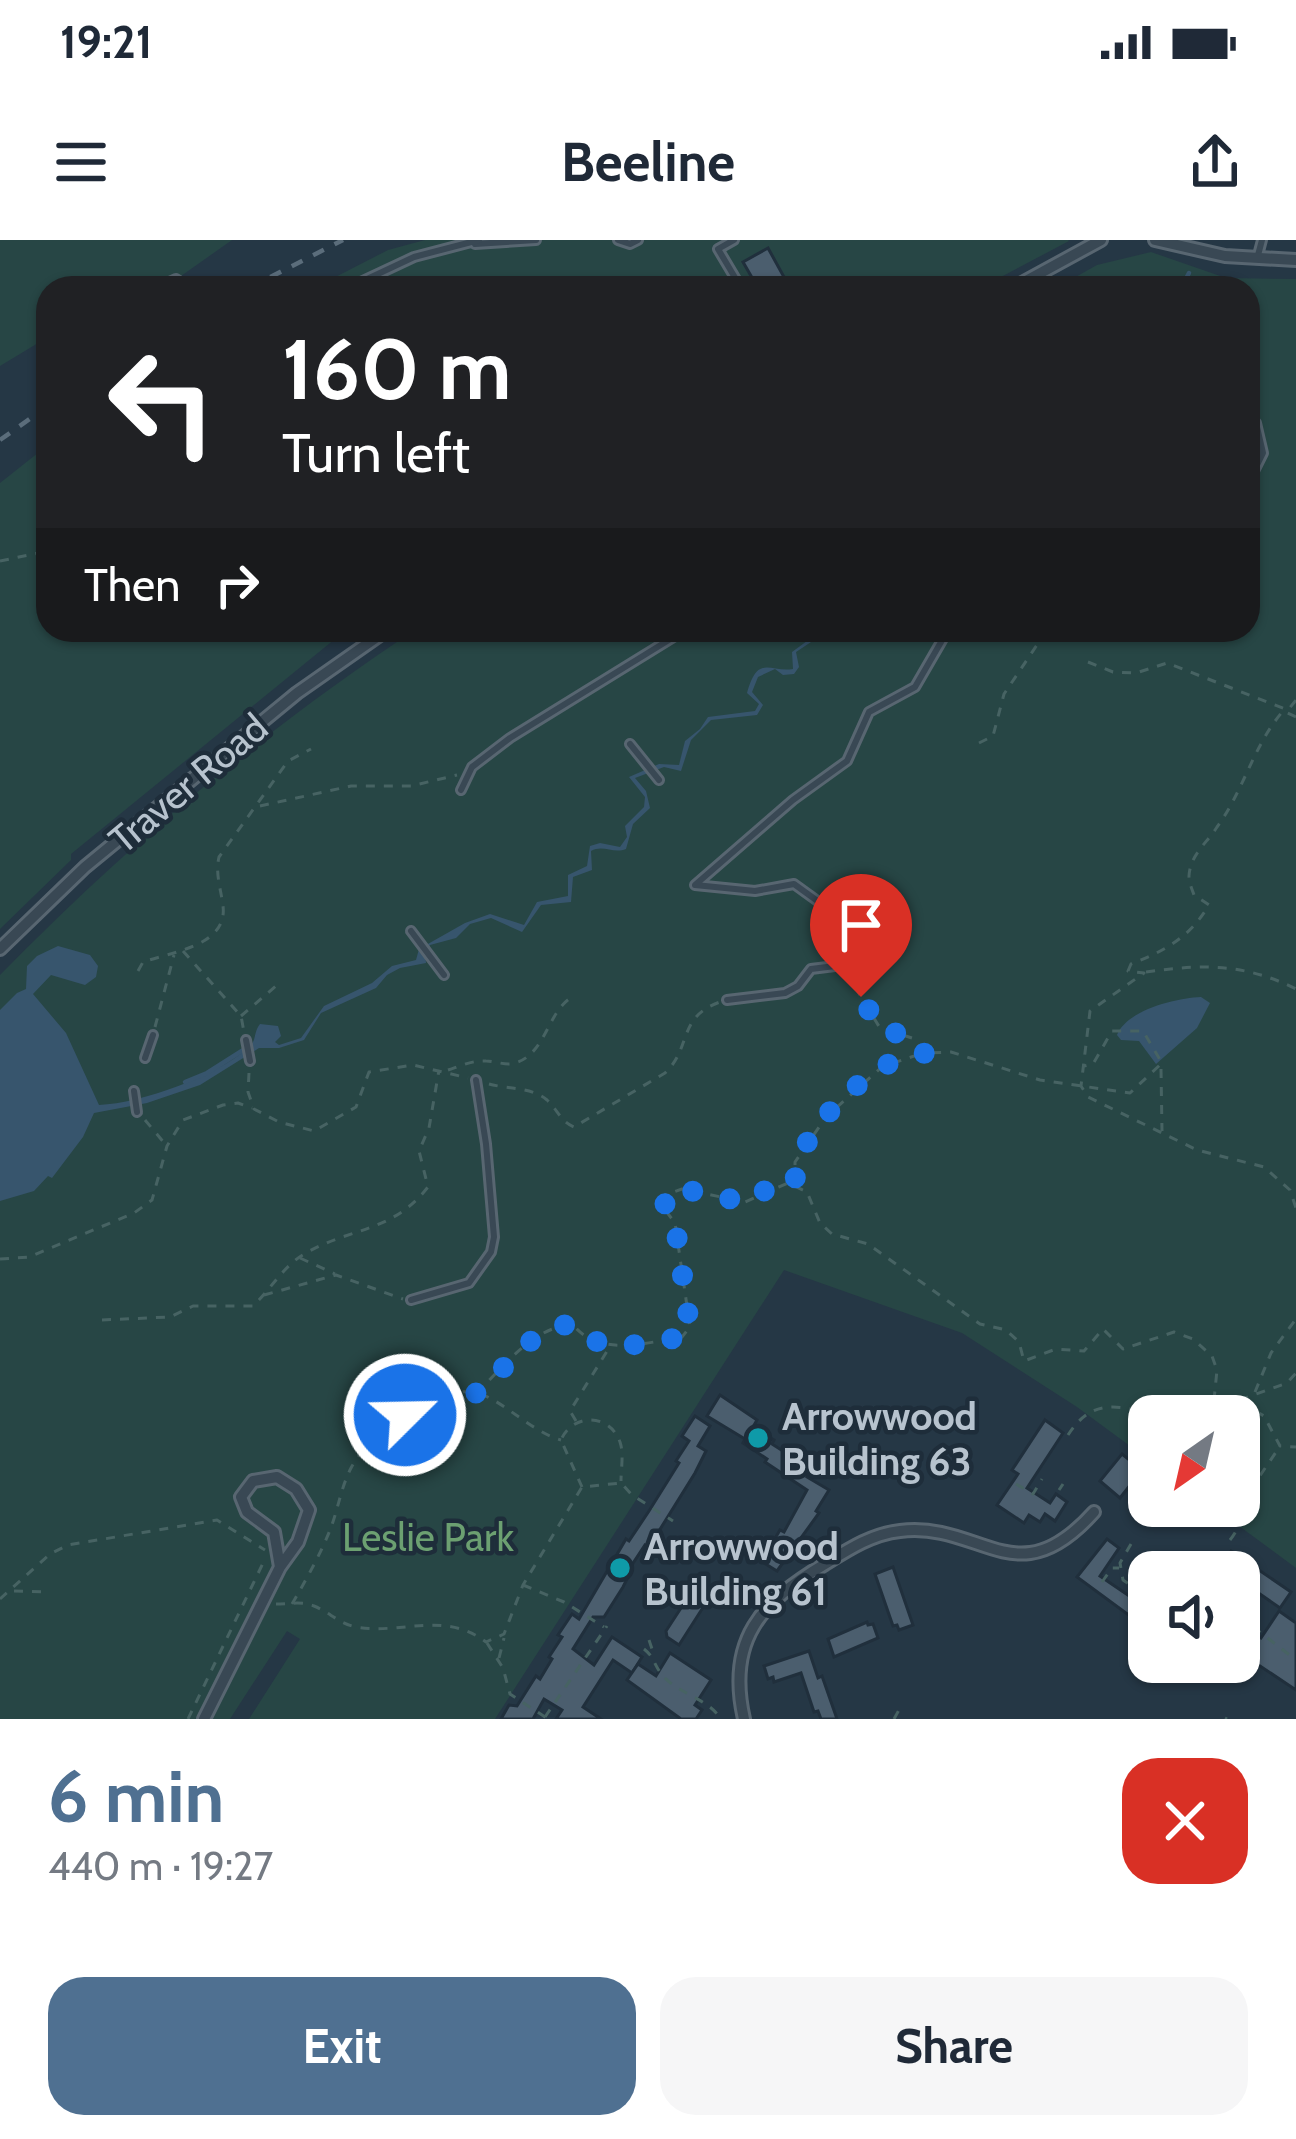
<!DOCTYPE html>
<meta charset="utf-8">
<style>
body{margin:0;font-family:Cabin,sans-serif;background:#f6f6f7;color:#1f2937;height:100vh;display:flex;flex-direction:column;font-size:45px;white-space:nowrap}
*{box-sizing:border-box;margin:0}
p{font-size:39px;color:#747a83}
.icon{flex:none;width:66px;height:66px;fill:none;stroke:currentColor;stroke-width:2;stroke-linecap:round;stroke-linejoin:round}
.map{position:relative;height:1479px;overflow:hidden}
.side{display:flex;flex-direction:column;background:#fff;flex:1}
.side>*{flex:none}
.banner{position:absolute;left:36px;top:36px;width:1224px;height:366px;border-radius:36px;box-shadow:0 3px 9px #0004;background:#202124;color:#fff;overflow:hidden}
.needle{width:78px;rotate:214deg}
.fabs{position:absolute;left:1128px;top:1155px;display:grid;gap:24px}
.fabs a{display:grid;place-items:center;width:132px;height:132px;border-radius:24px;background:#fff;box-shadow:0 3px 9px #0004;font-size:60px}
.pin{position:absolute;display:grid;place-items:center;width:102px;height:102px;color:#fff;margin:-123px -51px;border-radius:50% 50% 50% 0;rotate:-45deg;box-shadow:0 0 12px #0007}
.pin .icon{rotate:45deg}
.me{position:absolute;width:132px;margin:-66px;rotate:67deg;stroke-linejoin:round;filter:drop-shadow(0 0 9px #0008)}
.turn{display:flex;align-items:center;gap:42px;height:252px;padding:0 48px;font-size:54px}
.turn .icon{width:156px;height:156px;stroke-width:2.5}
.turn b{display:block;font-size:84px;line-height:102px}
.then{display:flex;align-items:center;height:114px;padding:0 48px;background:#0003;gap:24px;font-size:45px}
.round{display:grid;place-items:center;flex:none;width:126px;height:126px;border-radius:36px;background:#f6f6f7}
.summary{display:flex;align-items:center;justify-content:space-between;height:204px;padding:0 48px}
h1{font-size:72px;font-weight:700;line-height:90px;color:#4f7091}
.action{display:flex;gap:24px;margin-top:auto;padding:24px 48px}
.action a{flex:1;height:138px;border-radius:36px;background:#4f7091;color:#fff;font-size:48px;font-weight:700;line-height:138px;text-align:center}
.action a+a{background:#f6f6f7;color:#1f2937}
.status{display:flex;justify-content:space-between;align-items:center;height:84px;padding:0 60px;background:#fff;direction:ltr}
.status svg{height:33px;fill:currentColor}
header{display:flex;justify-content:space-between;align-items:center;height:156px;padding:0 48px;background:#fff;font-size:54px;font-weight:700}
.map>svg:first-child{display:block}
.green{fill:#274645}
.water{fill:#37556d}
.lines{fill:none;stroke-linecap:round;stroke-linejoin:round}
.stream{stroke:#37556d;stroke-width:4.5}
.building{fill:#4b5e6e;stroke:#202f3c;stroke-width:3}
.lane-casing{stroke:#586671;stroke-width:12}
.street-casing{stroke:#586671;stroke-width:16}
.path{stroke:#476363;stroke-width:3;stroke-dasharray:9 9;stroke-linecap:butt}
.lane{stroke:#394854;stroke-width:6}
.street{stroke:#394854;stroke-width:10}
.rail{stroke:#5b6d7b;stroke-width:4.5;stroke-dasharray:12 12;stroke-linecap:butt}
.route{stroke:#1a73e8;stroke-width:21;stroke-dasharray:0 37.8}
.culture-dot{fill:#0f9aa8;stroke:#1e2d3a;stroke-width:4.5}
.labels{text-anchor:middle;stroke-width:9;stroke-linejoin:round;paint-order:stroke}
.street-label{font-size:39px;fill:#b7c3ce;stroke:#1e2d3a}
.poi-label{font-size:39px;font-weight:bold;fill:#b7c3ce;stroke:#1e2d3a;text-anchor:start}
.park-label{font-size:39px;fill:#6ca071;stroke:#1e2d3a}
</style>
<div class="status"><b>19:21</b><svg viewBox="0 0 49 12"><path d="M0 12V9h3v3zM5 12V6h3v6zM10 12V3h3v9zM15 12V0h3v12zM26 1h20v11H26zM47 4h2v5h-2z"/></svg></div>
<header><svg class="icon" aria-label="menu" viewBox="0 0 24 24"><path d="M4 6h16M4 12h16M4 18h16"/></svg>Beeline<svg class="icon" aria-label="share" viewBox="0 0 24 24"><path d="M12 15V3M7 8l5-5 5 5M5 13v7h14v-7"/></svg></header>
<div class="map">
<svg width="1296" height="1479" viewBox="0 0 1296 1479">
<rect width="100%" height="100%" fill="#253745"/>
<!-- green -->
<g class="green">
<path d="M0 0H232L181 36 150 48H48V97L0 126Z"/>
<path d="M425 0H1068L1069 1 980 48H314L388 10Z"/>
<path d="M1151 12 1226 38 1296 39V1328L1212 1266H1239V1176H1149V1220L1077 1167 962 1093 784 1030 495 1479H249L300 1399 287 1391 230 1479H0V735C126 606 265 489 415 390H1248V48H1056L1097 25Z"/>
<path d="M48 205V390H346L71 614V620L0 689V243Z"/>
</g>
<!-- water -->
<g class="water">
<path d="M812 390H816L811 402 796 412 799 427 794 434 783 435 775 429 758 437 752 452 763 465 757 475 711 480 691 500 681 531 664 527 635 538 646 551 650 568 633 584 626 609C613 614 603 604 591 611L592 630 573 637 571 662 541 665 522 692 491 678 470 684 456 698 430 705 425 712 426 723 400 728 387 735 376 748 321 773 304 800 279 808H259L200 845 147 863 94 873 83 897 52 938 48 936 34 951 0 961V770L17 753 26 749 27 726 37 716 58 706 90 715 98 726 96 737 85 745 51 735 33 754 66 793 99 865C142 863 216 836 248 808 257 801 253 793 260 784L278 786 281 796 275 802 279 805 301 798 324 766 372 743 392 726 416 720 419 709 465 683 490 674 524 685 537 662 568 656V635L587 626 590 606 600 603 620 607 627 597 625 586 644 567 645 557 629 537 659 524 679 525 685 501 700 489 708 477 755 471 759 464 747 453C758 413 770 433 793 429L792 412 807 401Z"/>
<path d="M1201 757 1210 763 1197 788 1156 824 1139 801 1121 800 1117 795C1127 770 1176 758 1201 757Z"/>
</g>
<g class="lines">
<!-- stream -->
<g class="stream">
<path d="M1181 48 1189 33"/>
<path d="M185 842 207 833 248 807"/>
</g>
</g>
<!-- building -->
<g class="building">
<path d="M768 8 790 48H758L743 22Z"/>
<path d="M720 1155 757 1180 753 1187 774 1200 772 1204 811 1229 807 1237 829 1250 816 1271 819 1273 777 1331 764 1323 767 1319 764 1317 780 1290 784 1292 807 1250 765 1222 767 1219 743 1203 745 1199 707 1176Z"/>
<path d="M695 1176 710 1186 698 1206 706 1211 695 1233 649 1307 645 1305 626 1334 629 1335 623 1347 604 1377H593L573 1409 594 1425 612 1397 642 1417 632 1433 613 1420 583 1467 601 1479H556L562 1470 544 1459 533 1479H501L509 1465 517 1466 536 1436 540 1439 552 1419 549 1417 562 1397 558 1395 572 1374 579 1379 626 1299 629 1301 649 1271 679 1223 676 1221 689 1201 682 1196Z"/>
<path d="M1045 1180 1063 1193 1027 1248 1050 1263 1056 1254 1067 1262 1055 1281 1045 1274 1040 1282 1029 1275 1024 1283 997 1265 1018 1234 1012 1230Z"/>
<path d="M1122 1214 1142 1230 1120 1258 1100 1241Z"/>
<path d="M1107 1299 1119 1308 1100 1336 1138 1362 1149 1346V1390L1077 1337Z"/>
<path d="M1231 1311 1291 1352 1280 1368 1250 1347 1239 1364V1332H1223L1227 1326 1223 1323Z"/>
<path d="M893 1327 913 1385 899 1390 897 1385 893 1386 875 1334Z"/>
<path d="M696 1345 711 1355 679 1405 667 1397 666 1391Z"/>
<path d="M1279 1371 1296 1383V1450L1248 1418 1250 1414 1239 1407V1384L1261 1398Z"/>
<path d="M867 1382 868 1385 873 1384 878 1398 834 1417 828 1399Z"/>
<path d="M809 1411 818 1438 822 1436 837 1479H821L818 1471 814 1472 801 1433 774 1442 773 1437 768 1439 764 1426Z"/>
<path d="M670 1413 711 1440 695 1465 702 1470 696 1479H681L627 1440 638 1424 656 1436Z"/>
</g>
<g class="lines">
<defs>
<g id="lane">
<path d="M618 0 630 4 638 0"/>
<path d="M734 0 718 9 740 46 736 48"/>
<path d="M475 4 536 0"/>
<path d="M1257 19 1262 0"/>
<path d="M156 48 176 39 190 48"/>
<path d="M348 48 414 17 479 0"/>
<path d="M1248 175 1256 183 1263 213 1248 243"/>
<path d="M630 504 659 540"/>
<path d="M461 550 472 527 510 498 685 390"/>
<path d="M823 665 794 644 755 651 695 645 793 560 847 521 869 472 915 447 948 390"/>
<path d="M411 691 444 735"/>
<path d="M727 760 785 753 798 746 811 729 843 725"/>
<path d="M246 800 250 821"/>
<path d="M145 818 153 795"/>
<path d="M134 851 137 872"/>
<path d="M411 1060 469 1043 491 1012 494 997 486 904 476 840"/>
</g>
<g id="street">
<path d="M1155 0 1225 16 1296 20"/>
<path d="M1013 48 1101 0"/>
<path d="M0 709 85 627 297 453 387 390"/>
<path d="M204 1479 280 1327 298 1302 309 1270 296 1249 277 1237 253 1241 241 1257 247 1272 274 1292 280 1327"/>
<path d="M744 1479C726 1400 761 1362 825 1324 849 1309 872 1294 900 1291 982 1281 1016 1359 1094 1272"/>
</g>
</defs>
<!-- lane casing -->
<use href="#lane" class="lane-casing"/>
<!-- street casing -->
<use href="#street" class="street-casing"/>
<!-- path -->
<g class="path">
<path d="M0 321 48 311"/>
<path d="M1088 422 1113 432 1136 433 1167 423 1288 470 1296 460"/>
<path d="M1296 477 1283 471C1253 506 1244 550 1217 587 1207 603 1190 615 1189 636 1189 643 1192 649 1194 655L1209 665C1190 697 1165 711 1131 724L1128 731 1144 733 1090 771 1081 846 1088 857 1197 910 1264 927 1290 950 1296 968"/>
<path d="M979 503 993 496 1004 454 1047 390"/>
<path d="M260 566 351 546H411L457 535"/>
<path d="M183 711 241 776 244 792"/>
<path d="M138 731 143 722C171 712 228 706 223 666 221 649 215 634 219 617L288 521 311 509"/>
<path d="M846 732 880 788 912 798 925 813 951 812 1040 840 1130 853 1162 823 1143 791H1112L1093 824 1084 826"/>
<path d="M1146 732C1202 724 1244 723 1296 749"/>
<path d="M241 776 276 746"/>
<path d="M155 787 174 715"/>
<path d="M1161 829 1162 891"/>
<path d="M448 830C460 826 473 820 486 821 495 821 506 826 515 823 546 814 547 772 572 757"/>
<path d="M249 833 248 852 254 869 279 882 314 891 356 867 369 832 413 825 468 838"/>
<path d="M489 844C507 849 532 847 547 860 558 870 560 881 574 887L665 833C692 808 677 777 720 762"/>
<path d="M145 880 166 905"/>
<path d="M795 943V922L826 877 882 827 923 813"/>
<path d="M300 1018 335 1034"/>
<path d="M0 1019 29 1017 134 973 152 960 167 906 183 880 223 865 238 863 252 868"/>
<path d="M264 1055 336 1035 403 1059"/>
<path d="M102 1080 170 1077 193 1066H253C271 1049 284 1025 306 1013 351 987 392 993 428 947L419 911 429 888 439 830"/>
<path d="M1255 1152 1271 1113 1296 1079"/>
<path d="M477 1153C502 1128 535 1085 573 1085 600 1117 645 1103 682 1097L690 1087 675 983 666 971 665 955 682 949 745 962 788 943 807 952 820 983 832 994 868 1004 980 1084 1006 1090 1019 1102 1024 1121 1056 1109 1084 1111 1103 1089 1123 1109 1174 1092 1193 1099 1212 1116 1217 1130 1214 1160 1225 1165 1287 1143 1296 1133"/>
<path d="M1240 1162 1264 1176 1280 1206 1296 1207"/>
<path d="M1203 1176 1213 1161"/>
<path d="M576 1181 570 1171 609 1108"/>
<path d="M1068 1195C1094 1155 1121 1167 1161 1176"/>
<path d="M1016 1244 1033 1254 1042 1239"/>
<path d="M582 1247 561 1200C572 1174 609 1172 620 1202 624 1214 621 1228 621 1241"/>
<path d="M1059 1250 1063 1244"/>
<path d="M1230 1300C1244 1283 1239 1270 1248 1255 1257 1239 1269 1223 1280 1206"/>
<path d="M1131 1304 1120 1323 1123 1340 1149 1358"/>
<path d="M1210 1328 1216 1332"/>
<path d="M1157 1332 1164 1328"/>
<path d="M1102 1342 1112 1328H1119"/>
<path d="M523 1345 564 1362 604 1387"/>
<path d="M1239 1347 1258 1389"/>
<path d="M14 1351 48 1352"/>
<path d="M1139 1358 1149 1343"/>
<path d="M0 1359 50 1314 68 1305 217 1280 265 1310"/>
<path d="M276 1364C289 1364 302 1361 314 1366 329 1372 340 1384 356 1387 403 1395 443 1370 486 1402L504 1394 523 1345 582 1247 621 1243 632 1255 673 1281"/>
<path d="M292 1364C306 1340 320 1315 330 1290 338 1270 341 1247 351 1228 368 1195 434 1147 472 1152 498 1155 529 1191 561 1200"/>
<path d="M1252 1375 1262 1361"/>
<path d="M1239 1376 1296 1420"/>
<path d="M649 1400 654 1415"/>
<path d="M487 1403 503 1428 510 1454 548 1479"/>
<path d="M644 1409C654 1417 653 1422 660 1432 674 1453 707 1457 721 1479"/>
<path d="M499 1418 504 1398"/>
<path d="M545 1477 607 1386"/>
<path d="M1225 1478 1227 1479"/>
<path d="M188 1479 265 1319"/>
<path d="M894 1479 900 1468"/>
</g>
<!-- lane -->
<use href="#lane" class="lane"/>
<!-- street -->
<use href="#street" class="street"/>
<!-- rail -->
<g class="rail">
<path d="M249 48 343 0"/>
<path d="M0 200 48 166"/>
</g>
</g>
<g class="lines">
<!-- route -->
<path class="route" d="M405 1175 446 1155 477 1153 531 1101 563 1085H573C600 1117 645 1103 682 1097L690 1088 675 983 665 970V955L682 949 745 962 764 951 795 944C795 899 843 854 879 829 891 821 910 817 925 813L912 798 880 788 861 757"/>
</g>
<!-- markers -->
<g class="culture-dot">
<circle cx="758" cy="1198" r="12"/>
<circle cx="620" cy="1328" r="12"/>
</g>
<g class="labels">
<!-- street labels -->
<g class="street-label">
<text transform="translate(188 543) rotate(-40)" y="14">Traver Road</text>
</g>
<!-- poi labels -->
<g class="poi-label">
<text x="782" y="1190">Arrowwood<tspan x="782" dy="45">Building 63</tspan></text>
<text x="644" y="1320">Arrowwood<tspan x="644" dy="45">Building 61</tspan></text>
</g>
<!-- park labels -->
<g class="park-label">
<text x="428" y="1311">Leslie Park</text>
</g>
</g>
</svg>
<div class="fabs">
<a><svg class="needle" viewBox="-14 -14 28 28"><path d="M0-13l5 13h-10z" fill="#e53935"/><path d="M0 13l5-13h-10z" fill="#747a83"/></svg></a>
<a><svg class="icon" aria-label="sound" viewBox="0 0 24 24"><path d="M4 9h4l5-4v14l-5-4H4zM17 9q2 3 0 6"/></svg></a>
</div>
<div class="pin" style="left:861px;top:757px;background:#d93025"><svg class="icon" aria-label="arrive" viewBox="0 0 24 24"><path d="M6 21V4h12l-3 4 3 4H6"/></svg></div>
<svg class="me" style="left:405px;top:1175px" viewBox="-20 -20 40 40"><circle r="17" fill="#1a73e8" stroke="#fff" stroke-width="3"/><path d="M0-11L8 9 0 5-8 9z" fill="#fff"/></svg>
<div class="banner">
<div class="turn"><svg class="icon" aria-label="left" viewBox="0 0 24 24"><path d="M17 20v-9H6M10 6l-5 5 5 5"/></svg><div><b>160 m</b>Turn left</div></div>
<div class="then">Then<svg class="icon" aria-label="right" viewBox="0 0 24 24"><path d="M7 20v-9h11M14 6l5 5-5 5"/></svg></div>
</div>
</div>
<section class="side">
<div class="summary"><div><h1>6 min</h1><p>440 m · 19:27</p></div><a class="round" style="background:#d93025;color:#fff"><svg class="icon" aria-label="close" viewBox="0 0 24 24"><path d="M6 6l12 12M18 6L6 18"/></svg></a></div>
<div class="action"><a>Exit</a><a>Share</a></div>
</section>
